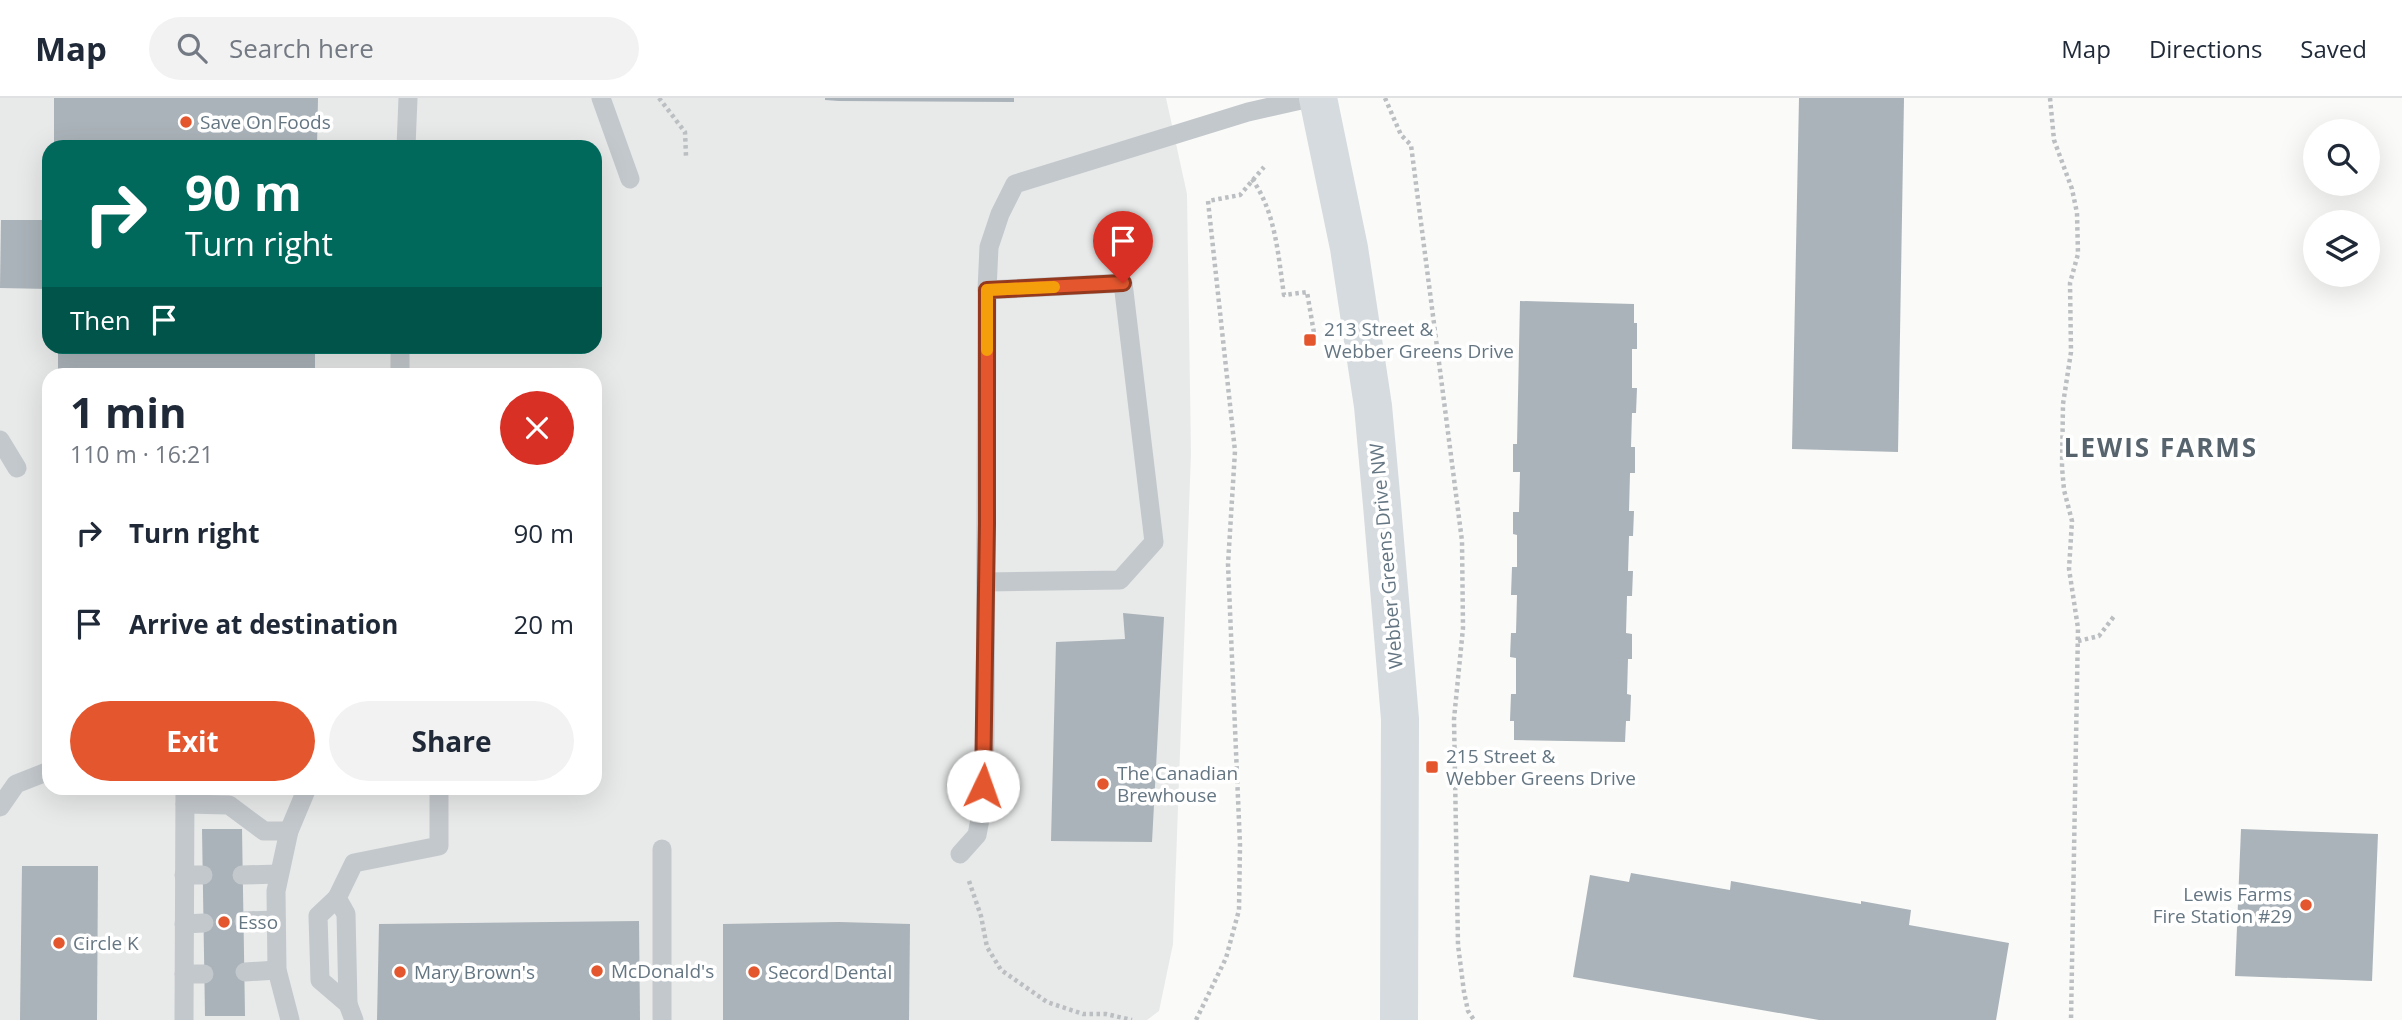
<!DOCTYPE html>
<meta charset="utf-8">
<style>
body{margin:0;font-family:"Open Sans",sans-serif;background:#f2f2f3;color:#1f2937;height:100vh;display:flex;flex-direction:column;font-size:26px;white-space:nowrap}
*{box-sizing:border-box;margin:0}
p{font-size:23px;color:#747a83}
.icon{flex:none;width:38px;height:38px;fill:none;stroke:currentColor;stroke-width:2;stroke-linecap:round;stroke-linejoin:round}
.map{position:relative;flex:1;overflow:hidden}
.side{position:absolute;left:42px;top:270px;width:560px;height:427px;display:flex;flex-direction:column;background:#fff;border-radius:21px;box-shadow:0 7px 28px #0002}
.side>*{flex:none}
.guide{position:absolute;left:42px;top:42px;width:560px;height:214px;border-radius:21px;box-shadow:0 7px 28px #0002;background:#00695c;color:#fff;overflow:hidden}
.fabs{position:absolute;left:2303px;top:21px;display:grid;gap:14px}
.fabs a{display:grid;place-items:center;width:77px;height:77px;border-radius:50%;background:#fff;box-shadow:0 7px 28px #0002;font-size:35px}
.pin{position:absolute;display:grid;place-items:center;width:60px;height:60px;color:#fff;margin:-72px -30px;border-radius:50% 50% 50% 0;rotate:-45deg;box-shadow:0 0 7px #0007}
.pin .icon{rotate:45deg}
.me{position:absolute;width:77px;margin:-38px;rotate:3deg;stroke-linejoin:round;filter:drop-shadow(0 0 5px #0008)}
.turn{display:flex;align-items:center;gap:24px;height:147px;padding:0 28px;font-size:32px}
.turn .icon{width:91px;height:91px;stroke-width:2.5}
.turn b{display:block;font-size:49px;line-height:60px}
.then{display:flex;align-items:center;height:66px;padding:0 28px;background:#0003;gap:14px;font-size:26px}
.round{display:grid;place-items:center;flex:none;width:74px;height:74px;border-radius:37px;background:#f2f2f3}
.head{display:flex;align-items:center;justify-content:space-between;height:119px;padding:0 28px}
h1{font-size:42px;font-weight:700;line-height:52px}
.cta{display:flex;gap:14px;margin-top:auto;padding:14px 28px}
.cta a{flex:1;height:80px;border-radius:42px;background:#e4572e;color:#fff;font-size:28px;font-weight:700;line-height:80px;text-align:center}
.cta a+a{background:#f2f2f3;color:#1f2937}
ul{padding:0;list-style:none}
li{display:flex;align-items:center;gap:21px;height:91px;padding:0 28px}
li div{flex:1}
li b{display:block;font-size:26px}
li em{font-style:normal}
header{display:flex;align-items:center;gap:42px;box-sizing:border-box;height:98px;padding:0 35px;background:#fff;border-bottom:2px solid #e0e1e3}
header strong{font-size:33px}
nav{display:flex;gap:38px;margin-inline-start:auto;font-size:24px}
.search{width:490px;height:63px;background:#f2f2f3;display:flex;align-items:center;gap:18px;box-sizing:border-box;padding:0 24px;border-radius:38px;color:#747a83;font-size:26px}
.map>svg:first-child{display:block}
.built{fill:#e8e9e9;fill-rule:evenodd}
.building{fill:#aab3b9}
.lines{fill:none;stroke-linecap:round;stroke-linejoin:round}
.path{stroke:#bbbfc2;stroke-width:4.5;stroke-dasharray:3.5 3.5;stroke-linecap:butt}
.service{stroke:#c3c8cc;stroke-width:19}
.secondary{stroke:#d6dbdf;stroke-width:38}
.route-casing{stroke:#94391e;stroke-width:18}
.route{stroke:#e4572e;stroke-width:12}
.slow{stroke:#f59e0b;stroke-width:12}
.poi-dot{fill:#e4572e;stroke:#fff;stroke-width:2.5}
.labels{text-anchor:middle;stroke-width:7;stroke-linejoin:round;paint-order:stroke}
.poi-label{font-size:19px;fill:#657683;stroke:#fff;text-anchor:start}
.street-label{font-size:19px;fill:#657683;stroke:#fff}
.district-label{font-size:26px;font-weight:bold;letter-spacing:2px;fill:#57646e;stroke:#fff}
</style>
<header>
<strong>Map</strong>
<div class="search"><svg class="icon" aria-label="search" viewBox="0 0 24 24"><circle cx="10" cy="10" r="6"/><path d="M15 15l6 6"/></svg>Search here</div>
<nav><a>Map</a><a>Directions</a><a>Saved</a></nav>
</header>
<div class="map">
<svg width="2402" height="922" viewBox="0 0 2402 922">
<rect width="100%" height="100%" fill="#fafaf8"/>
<!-- built -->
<path class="built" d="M0 0H1166L1187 96 1191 355 1173 846 1159 913 1147 922H0ZM49 49H595V248H49ZM49 276H595V690H49Z"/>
<!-- building -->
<g class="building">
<path d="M54 0H318L317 49H54Z"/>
<path d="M825 0H1014V4L839 3 825 2Z"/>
<path d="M1799 0H1904L1898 354 1792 351Z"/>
<path d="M1 122H49V191L0 190Z"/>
<path d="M1520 203 1634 206V225H1637V251H1632V290H1637L1636 315H1632L1631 349H1635V375H1630L1629 413H1634L1633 438H1629L1628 473H1633L1632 498H1627L1626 535 1632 536V561H1628L1627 596 1631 597 1630 623H1626L1625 644 1514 642V623H1510L1511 596H1516V560L1510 559 1511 535H1516L1517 497H1511L1512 469H1517V437L1513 436V414H1519L1520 374H1513V346H1517Z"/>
<rect x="58" y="248" width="257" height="28"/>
<path d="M1123 515 1164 519 1152 744 1051 743 1056 544 1125 541Z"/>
<path d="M202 731H242L245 918H205Z"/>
<path d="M2241 731 2378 736 2372 883 2235 878Z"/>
<path d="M22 768H98L97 922H20Z"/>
<path d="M1631 775 1730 792 1731 783 1861 806V803L1911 812 1909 827 2009 845 1996 922H1819L1573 879 1590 777 1629 784Z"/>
<path d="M639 823 640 922H377L379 826Z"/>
<path d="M839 824 910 826 909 922H723V826Z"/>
</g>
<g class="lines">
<!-- path -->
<g class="path">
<path d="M659 0 685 34 686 58"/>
<path d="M1385 0 1401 37 1411 47 1462 443 1463 530 1454 621 1458 847 1464 894 1468 913 1474 922"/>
<path d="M2050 0 2054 42 2072 91 2077 115 2078 156 2070 185 2071 254 2063 306 2062 369 2064 392 2072 423 2069 471 2078 530 2071 922"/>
<path d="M1252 81C1276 115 1278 157 1284 197L1307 194 1314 235"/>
<path d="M2078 543 2099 538 2115 517"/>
<path d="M969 783 981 818 987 849 1001 872 1047 904 1083 916H1106L1132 922"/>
<path d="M1196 922 1226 860 1239 812 1240 747 1228 466 1235 353 1208 103 1240 97 1264 69"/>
</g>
<!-- service -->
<g class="service">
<path d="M601 0 630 81"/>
<path d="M406 49 408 0"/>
<path d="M400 276V248"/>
<path d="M0 342 17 370"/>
<path d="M986 484 1120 482 1154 444 1123 185 987 192"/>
<path d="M185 706 229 707 264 733H289"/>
<path d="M0 709 16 686 49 673"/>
<path d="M662 751V922"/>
<path d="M960 756 977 737 982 711 985 643 987 192 989 149 1000 116 1015 86 1248 14 1310 0"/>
<path d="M184 777H203"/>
<path d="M242 777 279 776"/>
<path d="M337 800 318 818 320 882 348 906"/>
<path d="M244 823 276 822"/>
<path d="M184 826 204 825"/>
<path d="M245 874 277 872"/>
<path d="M184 876H204"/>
<path d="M184 922 185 690"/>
<path d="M290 922 277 872 276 793 289 733 307 690"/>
<path d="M354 922 348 906 346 816 337 800 354 765 439 748V690"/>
</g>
<!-- secondary -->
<path class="secondary" d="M1318 0 1349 150 1373 308 1382 407 1400 621 1399 922"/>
</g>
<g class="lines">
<defs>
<path id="route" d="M983 688 987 426V192L1123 185"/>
</defs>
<!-- route casing -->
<use href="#route" class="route-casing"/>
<!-- route -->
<use href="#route" class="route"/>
<!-- slow -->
<path class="slow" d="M987 252V192L1054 189"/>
</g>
<!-- markers -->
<g class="poi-dot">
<circle cx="186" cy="24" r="7"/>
<rect x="1303" y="235" width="14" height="14" rx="3.5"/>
<rect x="1425" y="662" width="14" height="14" rx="3.5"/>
<circle cx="1103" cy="686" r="7"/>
<circle cx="2306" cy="807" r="7"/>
<circle cx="224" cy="824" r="7"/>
<circle cx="59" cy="845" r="7"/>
<circle cx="597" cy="873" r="7"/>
<circle cx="400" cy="874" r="7"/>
<circle cx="754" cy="874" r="7"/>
</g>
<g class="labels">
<!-- poi labels -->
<g class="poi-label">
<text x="200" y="31">Save On Foods</text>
<text x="1324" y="238">213 Street &amp;<tspan x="1324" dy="22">Webber Greens Drive</tspan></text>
<text x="1446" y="665">215 Street &amp;<tspan x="1446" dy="22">Webber Greens Drive</tspan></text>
<text x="1117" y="682">The Canadian<tspan x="1117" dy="22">Brewhouse</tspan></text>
<text x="2292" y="803" text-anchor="end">Lewis Farms<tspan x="2292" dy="22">Fire Station #29</tspan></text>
<text x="238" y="831">Esso</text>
<text x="73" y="852">Circle K</text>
<text x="611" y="880">McDonald's</text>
<text x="414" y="881">Mary Brown's</text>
<text x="768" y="881">Secord Dental</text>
</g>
<!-- street labels -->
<g class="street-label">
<text transform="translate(1386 458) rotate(-95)" y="7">Webber Greens Drive NW</text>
</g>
<!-- district labels -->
<g class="district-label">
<text x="2161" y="359">LEWIS FARMS</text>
</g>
</g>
</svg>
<div class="fabs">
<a><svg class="icon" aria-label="search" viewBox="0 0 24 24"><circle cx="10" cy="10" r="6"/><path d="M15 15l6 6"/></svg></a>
<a><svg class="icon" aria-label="layers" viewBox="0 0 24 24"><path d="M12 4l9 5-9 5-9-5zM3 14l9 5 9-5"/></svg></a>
</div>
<div class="pin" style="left:1123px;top:185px;background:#d93025"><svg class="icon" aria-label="arrive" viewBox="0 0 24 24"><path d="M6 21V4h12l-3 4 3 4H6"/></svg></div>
<svg class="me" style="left:983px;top:688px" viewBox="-20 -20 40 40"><circle r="19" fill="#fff"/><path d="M0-13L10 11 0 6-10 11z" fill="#e4572e"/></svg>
<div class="guide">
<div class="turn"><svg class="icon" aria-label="right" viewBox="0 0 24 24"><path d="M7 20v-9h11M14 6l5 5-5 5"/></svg><div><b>90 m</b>Turn right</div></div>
<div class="then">Then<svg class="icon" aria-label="arrive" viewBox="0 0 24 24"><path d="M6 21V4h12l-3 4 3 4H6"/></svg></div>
</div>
<section class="side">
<div class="head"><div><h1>1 min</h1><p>110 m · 16:21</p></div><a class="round" style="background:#d93025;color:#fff"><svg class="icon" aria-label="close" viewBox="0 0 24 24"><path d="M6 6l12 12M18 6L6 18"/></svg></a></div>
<ul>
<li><svg class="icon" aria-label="right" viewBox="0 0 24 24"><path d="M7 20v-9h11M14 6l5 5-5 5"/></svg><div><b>Turn right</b></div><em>90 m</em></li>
<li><svg class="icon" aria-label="arrive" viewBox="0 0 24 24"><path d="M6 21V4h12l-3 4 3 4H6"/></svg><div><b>Arrive at destination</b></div><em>20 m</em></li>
</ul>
<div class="cta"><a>Exit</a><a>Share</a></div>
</section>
</div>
